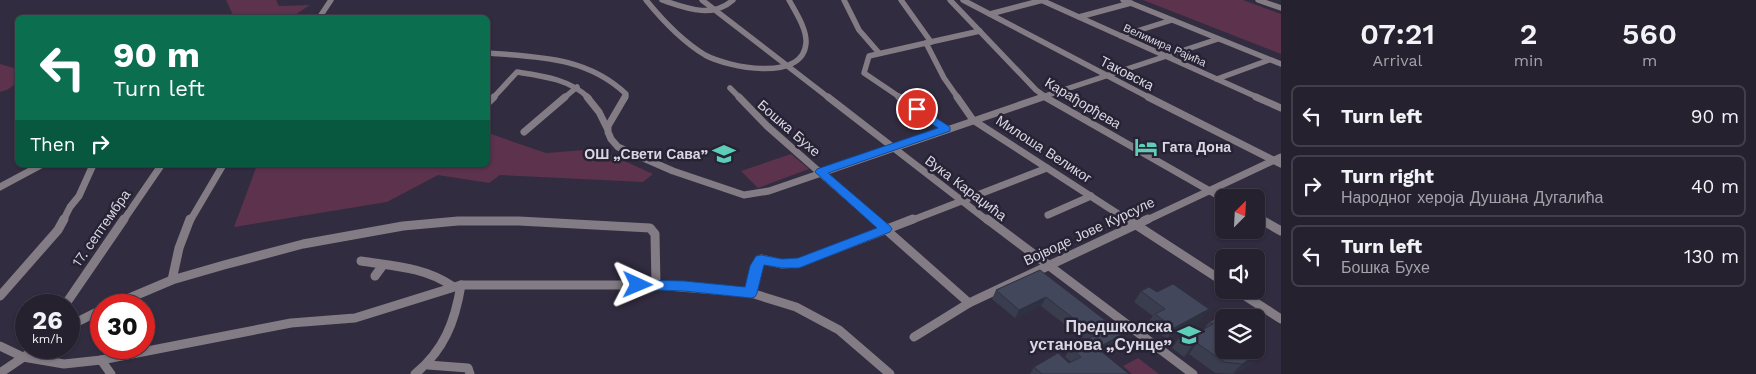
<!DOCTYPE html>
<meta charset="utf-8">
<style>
body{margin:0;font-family:"Work Sans",sans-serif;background:#2d2937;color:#f1f3f6;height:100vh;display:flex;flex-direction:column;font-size:19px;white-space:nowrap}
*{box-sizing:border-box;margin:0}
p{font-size:16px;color:#a3a3aa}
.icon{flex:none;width:28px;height:28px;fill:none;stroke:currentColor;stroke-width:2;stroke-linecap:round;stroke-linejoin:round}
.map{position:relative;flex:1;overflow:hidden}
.drawer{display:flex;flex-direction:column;background:#25212f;width:475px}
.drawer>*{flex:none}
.guide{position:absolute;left:15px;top:15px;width:475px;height:152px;border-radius:8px;box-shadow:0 1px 4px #0004,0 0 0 1px #423e4b;background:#0b6e4f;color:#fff;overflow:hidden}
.needle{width:32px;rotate:24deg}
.fabs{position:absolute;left:1215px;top:189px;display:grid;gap:10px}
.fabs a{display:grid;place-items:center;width:50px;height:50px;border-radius:8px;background:#25212f;box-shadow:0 1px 4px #0004,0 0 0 1px #423e4b;font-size:25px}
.speed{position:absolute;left:15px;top:294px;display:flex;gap:10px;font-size:25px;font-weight:700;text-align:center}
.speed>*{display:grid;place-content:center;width:65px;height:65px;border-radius:50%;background:#25212f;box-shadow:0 1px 4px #0004,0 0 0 1px #423e4b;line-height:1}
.speed small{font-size:12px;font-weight:400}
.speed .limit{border:8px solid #d22;background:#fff;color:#111}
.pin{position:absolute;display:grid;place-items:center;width:42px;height:42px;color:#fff;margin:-21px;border:2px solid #fff;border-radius:50%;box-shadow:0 1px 5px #0007}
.me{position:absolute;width:55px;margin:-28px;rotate:91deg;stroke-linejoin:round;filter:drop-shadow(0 0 4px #0008)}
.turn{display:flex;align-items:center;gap:18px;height:105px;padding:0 15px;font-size:22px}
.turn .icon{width:65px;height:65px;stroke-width:2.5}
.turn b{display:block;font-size:35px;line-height:42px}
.then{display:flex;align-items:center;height:48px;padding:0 15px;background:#0003;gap:10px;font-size:19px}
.eta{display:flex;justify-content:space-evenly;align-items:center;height:85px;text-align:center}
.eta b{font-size:30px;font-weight:600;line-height:35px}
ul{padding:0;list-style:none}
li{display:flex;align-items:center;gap:15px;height:62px;margin:0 10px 8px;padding:0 5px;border:2px solid #423e4b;border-radius:8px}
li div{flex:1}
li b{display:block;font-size:19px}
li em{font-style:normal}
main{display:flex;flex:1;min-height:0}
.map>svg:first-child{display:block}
.green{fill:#5c324d}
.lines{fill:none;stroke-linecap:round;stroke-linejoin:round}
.minor-far2{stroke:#837c85;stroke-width:5.5}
.minor-far1{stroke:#837c85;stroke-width:7}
.minor{stroke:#837c85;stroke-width:9}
.wall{fill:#393d4e}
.shaded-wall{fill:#2e3240}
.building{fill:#42475b;stroke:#2e3240}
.route{fill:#1a73e8;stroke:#114b97}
.labels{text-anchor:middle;stroke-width:5;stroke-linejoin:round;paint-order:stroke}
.far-street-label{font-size:11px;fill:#dad7e3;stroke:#272335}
.street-label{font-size:14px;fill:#dad7e3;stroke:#272335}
.poi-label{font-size:14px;font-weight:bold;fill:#dad7e3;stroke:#272335;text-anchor:start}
.near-poi-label{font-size:16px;font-weight:bold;fill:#dad7e3;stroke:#272335;text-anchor:end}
</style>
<main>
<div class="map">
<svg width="1281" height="374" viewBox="0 0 1281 374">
<rect width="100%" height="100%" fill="#312c3f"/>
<!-- green -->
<g class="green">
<path d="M226 0H276L279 6 310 5 292 17H234Z"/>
<path d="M1143 0H1243L1281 14V54Z"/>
<path d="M0 64 18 69 17 83 7 90 0 92Z"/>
<path d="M488 133 546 153 598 149 653 174 643 182 500 175 489 183 438 175 387 202 234 227 257 165H488Z"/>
<path d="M791 154 809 169 758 188 741 171Z"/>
<path d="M1138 358 1159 374H1132L1123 366Z"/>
</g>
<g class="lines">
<!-- minor-far2 -->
<g class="minor-far2">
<path d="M646 0C663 21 682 41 705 55 727 67 803 83 806 43 807 29 795 11 789 0"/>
<path d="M662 0C686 8 712 19 733 0"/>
<path d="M702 0 829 98"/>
<path d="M844 0 859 30 879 53"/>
<path d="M901 0 931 42"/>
<path d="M950 0 1036 90 1047 98"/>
<path d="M963 0 1150 98"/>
<path d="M1041 0 1259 98"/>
<path d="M1123 0 1281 64"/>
<path d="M1258 0 1281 8"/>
<path d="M990 14 1043 0"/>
<path d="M78 17 80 18"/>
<path d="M1079 17 1131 3"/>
<path d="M319 18 331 0"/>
<path d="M1121 36 1172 20"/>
<path d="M488 53C539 57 587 57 626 94L625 98"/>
<path d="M1217 79 1269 60"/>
<path d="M730 88 740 98"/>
<path d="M493 98 517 72C543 76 569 79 589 98"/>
<path d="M564 98 577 87"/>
<path d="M901 98 864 73 869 56 926 43"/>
<path d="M958 98 944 78 926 43 980 31"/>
<path d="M1039 98 1218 39"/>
</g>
<!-- minor-far1 -->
<g class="minor-far1">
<path d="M587 97 599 112 607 128"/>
<path d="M625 97 608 126V132L611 139 618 147 673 171 744 195 769 191 1043 97"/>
<path d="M739 97 767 126 875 221"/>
<path d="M828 97 988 221"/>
<path d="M899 97 946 129"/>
<path d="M957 97 973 120 1129 221"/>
<path d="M1045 97 1224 199"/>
<path d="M1148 97 1281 164"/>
<path d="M1256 97 1281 108"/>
<path d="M488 103 494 97"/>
<path d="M524 132 565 97"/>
<path d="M0 187 41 165"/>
<path d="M1048 215 1091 196"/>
<path d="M1256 217 1263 221"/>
<path d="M63 221 70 207 79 196 93 165"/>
<path d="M123 221 160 167"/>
<path d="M190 221 223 165"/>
<path d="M910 221 1047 168"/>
<path d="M1145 221 1281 157"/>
</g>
<!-- minor -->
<g class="minor">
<path d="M874 219 969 303"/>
<path d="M987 219 1193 374"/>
<path d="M1127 219 1224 282"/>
<path d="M1260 219 1281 231"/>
<path d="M361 261C392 266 425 267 452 286"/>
<path d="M375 276 383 265"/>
<path d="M172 280 179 248 190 219"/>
<path d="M1236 290 1281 319"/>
<path d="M751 293 757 266 761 259 782 264 799 263 913 219"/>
<path d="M0 296 58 230 64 219"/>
<path d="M65 305 124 219"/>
<path d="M113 305 172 280 224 265 303 244 403 226 458 221H519L650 228 655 234 656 285"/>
<path d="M69 326 101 310"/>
<path d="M914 337 969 303 1148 219"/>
<path d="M0 346 23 357 64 364 101 360 291 323 355 318 461 285H656L751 293 796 307 839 330 890 374"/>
<path d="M101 360 111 374"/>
<path d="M428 365 468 368 470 374"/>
<path d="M0 373 37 348"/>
<path d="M415 374C444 350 455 322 461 285"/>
</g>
</g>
<!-- wall -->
<g class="wall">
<path d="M1040 270 1117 342 1101 351 1129 374H1030L1034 367 1069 363 1071 362 1065 357 1070 348 1085 340 1041 306 1015 318 992 299 996 290Z"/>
<path d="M1141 291 1201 320 1167 339 1147 324 1153 316 1134 302Z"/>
<path d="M1218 317 1224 350 1263 351 1254 362 1233 374 1215 373 1189 354 1184 357 1172 348 1180 337 1199 332 1204 329 1209 322Z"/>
</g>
<!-- shaded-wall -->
<g class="shaded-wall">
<path d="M1046 297 1041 306 1015 318 1019 310Z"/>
<path d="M1209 309 1201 320 1167 339 1174 328Z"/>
<path d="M1123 334 1117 342 1091 357 1097 348Z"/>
<path d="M1197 343 1189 354 1184 357 1192 346Z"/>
<path d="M1263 351 1254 362 1232 374 1242 364Z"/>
</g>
<!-- building -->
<g class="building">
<path d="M1040 270 1123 334 1097 348 1129 374H1042L1034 367 1058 353 1069 363 1081 357 1070 348 1095 335 1046 297 1019 310 996 290Z"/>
<path d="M1173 284 1209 309 1174 328 1155 314 1165 309 1141 291 1149 287 1157 292Z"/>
<path d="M1218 317 1224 321V350H1256V348L1263 351 1242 364 1224 362 1197 343 1192 346 1180 337 1195 328 1199 332 1213 324 1209 322Z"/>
</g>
<!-- route -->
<path class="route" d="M917 106 950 127V131L828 173 890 226 892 229 890 232 799 268H782L764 265 757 293 755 297 751 298 684 291 634 289 632 285 634 282 638 280 684 281 745 287 750 266 756 256 761 255 782 259 798 258 877 228 815 172 817 169 938 128 913 111 912 109Z"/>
<!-- icons -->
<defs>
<symbol id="hotel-bare" viewBox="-9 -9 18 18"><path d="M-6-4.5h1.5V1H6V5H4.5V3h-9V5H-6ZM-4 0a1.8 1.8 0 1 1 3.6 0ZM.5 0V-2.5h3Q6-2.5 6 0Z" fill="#5eceb8" stroke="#272335" stroke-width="2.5" paint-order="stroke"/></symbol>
<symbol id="school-bare" viewBox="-9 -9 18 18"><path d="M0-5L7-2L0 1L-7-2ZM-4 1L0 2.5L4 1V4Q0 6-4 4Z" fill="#5eceb8" stroke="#272335" stroke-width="2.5" paint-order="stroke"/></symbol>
</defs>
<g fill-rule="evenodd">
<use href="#hotel-bare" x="1130" y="131" width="32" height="32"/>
<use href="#school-bare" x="708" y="138" width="32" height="32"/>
<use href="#school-bare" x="1173" y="319" width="32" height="32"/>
</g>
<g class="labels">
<!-- far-street labels -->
<g class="far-street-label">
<text transform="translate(1165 45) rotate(24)" y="4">Велимира Рајића</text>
</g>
<!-- street labels -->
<g class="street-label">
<text transform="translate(1127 73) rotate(27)" y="5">Таковска</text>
<text transform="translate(1083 103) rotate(31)" y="5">Карађорђева</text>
<text transform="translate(789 128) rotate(41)" y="5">Бошка Бухе</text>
<text transform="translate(1044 149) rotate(33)" y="5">Милоша Великог</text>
<text transform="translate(966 188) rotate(37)" y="5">Вука Караџића</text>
<text transform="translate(101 228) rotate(-55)" y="5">17. септембра</text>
<text transform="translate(1089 231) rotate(-25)" y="5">Војводе Јове Курсуле</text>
</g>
<!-- poi labels -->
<g class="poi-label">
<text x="1162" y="152">Гата Дона</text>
<text x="708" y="159" text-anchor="end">ОШ „Свети Сава”</text>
</g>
<!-- near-poi labels -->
<g class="near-poi-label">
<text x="1172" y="332">Предшколска<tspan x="1172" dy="18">установа „Сунце”</tspan></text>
</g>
</g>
</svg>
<div class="fabs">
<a><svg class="needle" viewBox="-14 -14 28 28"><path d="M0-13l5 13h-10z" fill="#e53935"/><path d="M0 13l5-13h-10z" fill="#a3a3aa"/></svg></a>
<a><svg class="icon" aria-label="sound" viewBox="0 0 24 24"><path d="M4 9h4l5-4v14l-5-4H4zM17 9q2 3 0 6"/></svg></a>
<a><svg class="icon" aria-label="layers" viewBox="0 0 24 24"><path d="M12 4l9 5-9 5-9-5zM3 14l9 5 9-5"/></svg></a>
</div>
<div class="speed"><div>26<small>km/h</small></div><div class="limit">30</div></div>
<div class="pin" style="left:917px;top:109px;background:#d93025"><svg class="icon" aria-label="arrive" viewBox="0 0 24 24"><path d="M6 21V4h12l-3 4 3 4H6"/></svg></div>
<svg class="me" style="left:638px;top:285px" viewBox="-20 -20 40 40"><path d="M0-17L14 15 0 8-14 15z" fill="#1a73e8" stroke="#fff" stroke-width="4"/></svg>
<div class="guide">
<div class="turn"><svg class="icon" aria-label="left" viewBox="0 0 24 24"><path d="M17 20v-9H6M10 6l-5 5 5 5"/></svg><div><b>90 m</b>Turn left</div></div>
<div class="then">Then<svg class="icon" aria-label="right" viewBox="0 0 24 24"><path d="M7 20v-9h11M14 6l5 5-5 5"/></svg></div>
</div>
</div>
<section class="drawer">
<div class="eta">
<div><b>07:21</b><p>Arrival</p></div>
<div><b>2</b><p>min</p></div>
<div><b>560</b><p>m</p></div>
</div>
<ul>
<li><svg class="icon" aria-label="left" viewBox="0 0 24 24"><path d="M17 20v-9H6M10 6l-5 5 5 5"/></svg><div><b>Turn left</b></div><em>90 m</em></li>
<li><svg class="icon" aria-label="right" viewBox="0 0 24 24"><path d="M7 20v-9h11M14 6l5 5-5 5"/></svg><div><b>Turn right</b><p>Народног хероја Душана Дугалића</p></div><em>40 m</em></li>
<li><svg class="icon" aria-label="left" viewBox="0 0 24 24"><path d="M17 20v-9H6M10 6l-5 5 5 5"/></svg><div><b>Turn left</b><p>Бошка Бухе</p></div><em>130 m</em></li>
</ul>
</section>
</main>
